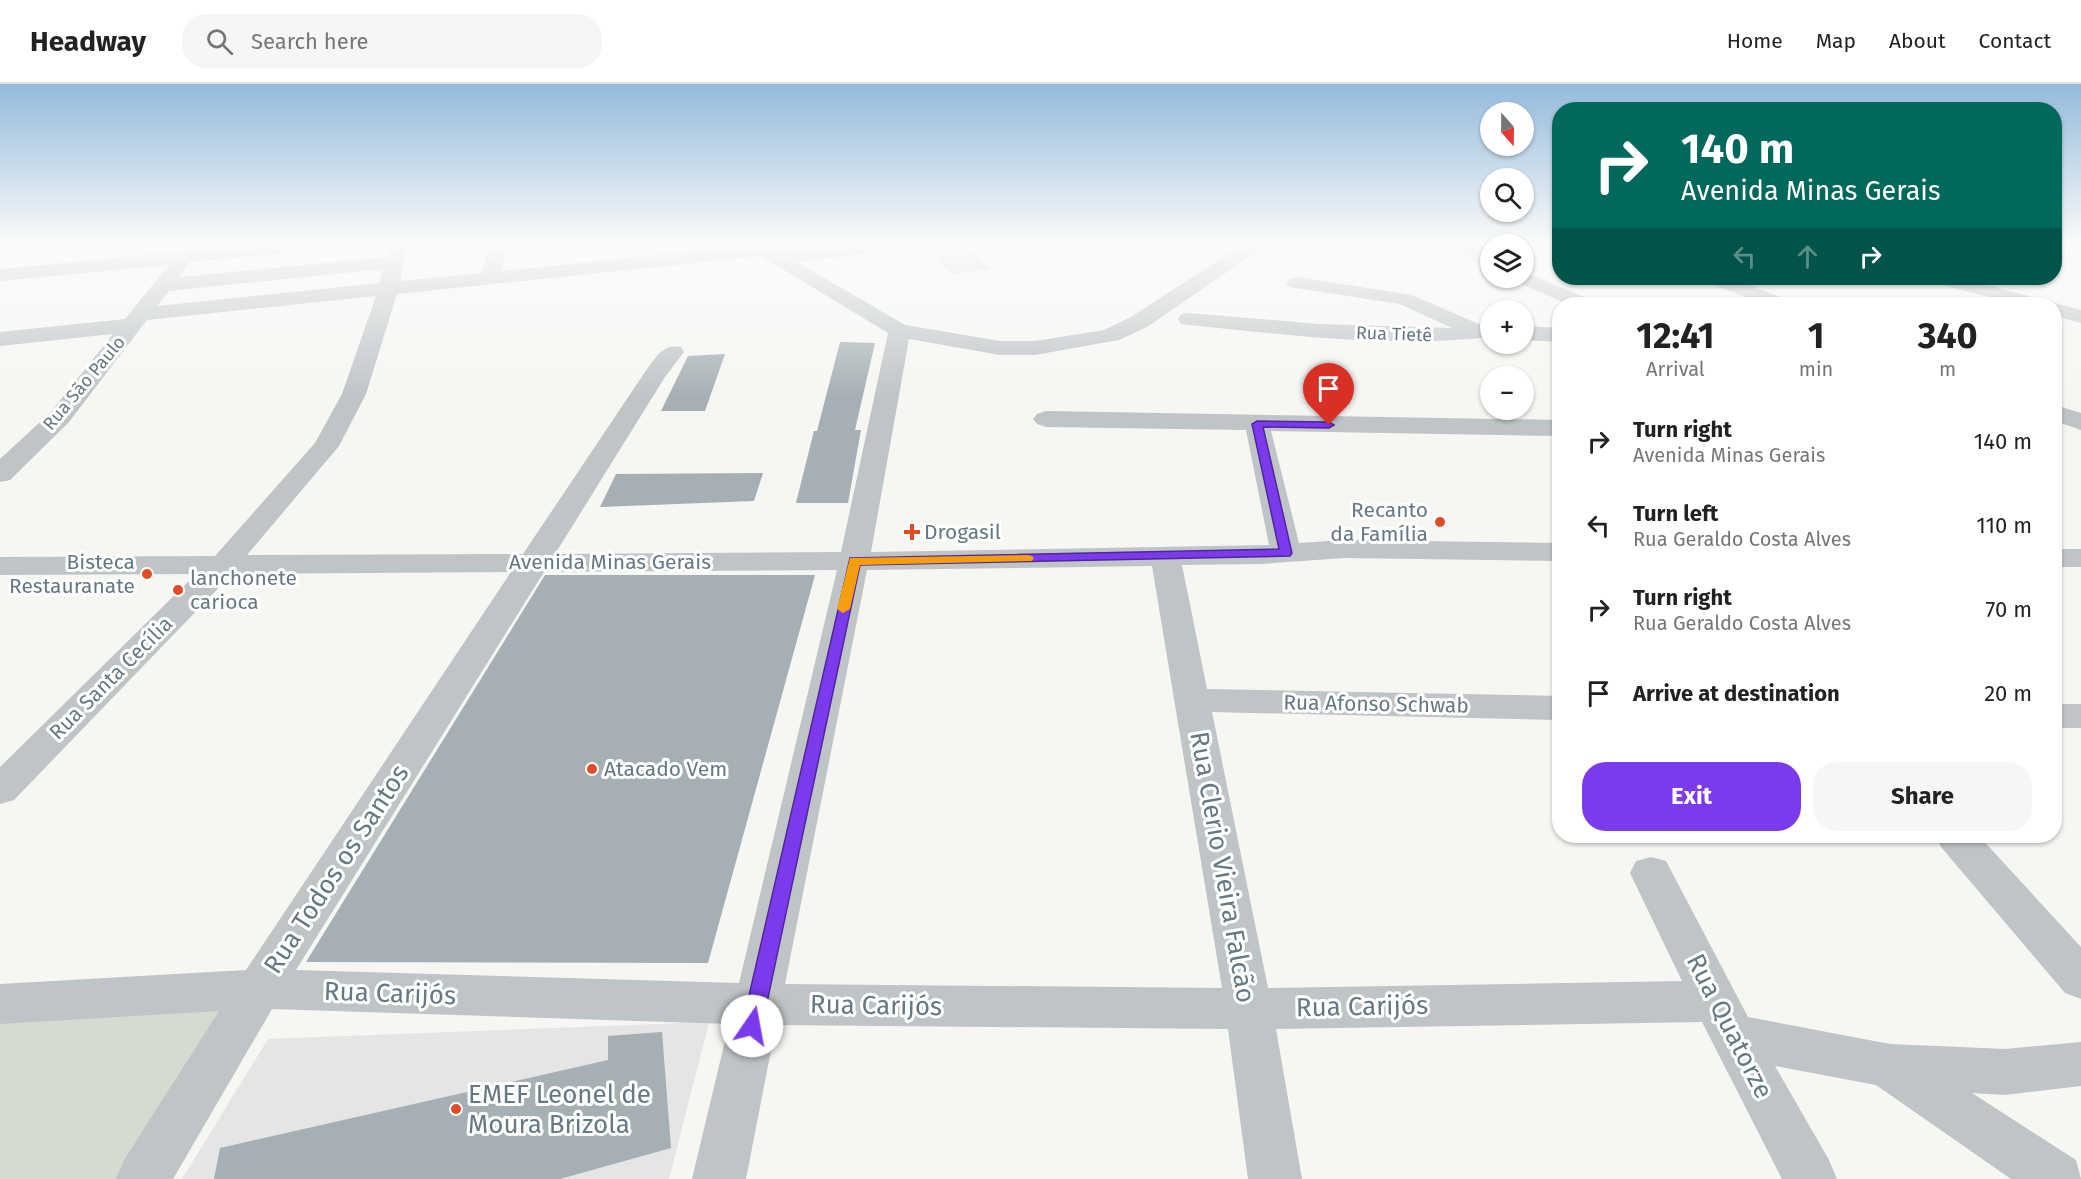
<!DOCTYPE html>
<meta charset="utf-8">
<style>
body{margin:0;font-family:"Fira Sans",sans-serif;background:#f6f6f6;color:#222;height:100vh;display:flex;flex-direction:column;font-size:22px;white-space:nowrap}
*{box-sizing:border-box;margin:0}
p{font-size:20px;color:#767676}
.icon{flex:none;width:33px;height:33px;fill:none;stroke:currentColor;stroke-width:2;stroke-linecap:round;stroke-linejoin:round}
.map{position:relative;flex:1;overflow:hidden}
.drawer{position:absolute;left:1552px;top:213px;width:510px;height:546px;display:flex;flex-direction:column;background:#fff;border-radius:24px;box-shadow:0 2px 4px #0004}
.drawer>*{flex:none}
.guide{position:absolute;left:1552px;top:18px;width:510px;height:183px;border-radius:24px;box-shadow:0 2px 4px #0004;background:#00695c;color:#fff;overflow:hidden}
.needle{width:39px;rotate:160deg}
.buttons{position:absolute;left:1480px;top:18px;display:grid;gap:12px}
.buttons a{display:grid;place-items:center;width:54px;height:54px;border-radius:50%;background:#fff;box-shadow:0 2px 4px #0004;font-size:30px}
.pin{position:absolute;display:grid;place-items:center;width:51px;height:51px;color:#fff;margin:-62px -26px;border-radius:50% 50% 50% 0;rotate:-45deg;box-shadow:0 0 6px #0007}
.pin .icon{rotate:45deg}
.me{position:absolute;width:66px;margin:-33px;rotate:12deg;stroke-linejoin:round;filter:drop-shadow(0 0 4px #0008)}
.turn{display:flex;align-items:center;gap:21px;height:126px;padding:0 30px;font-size:27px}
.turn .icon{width:78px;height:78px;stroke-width:2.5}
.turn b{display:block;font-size:42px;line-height:51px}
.lanes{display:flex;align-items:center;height:57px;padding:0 30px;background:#0003;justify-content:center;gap:30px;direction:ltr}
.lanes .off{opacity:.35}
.eta{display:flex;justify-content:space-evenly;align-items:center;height:102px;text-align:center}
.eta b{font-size:36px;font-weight:700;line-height:42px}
.action{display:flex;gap:12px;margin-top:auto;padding:12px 30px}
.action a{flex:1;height:69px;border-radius:24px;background:#7c3aed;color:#fff;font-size:24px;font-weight:700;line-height:69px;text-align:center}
.action a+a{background:#f6f6f6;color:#222}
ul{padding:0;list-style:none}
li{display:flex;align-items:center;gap:18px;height:84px;padding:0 30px}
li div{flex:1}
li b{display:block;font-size:22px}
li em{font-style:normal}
header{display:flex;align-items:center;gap:36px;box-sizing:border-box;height:84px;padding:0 30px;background:#fff;border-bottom:2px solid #e0e0e0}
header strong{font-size:28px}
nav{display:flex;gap:33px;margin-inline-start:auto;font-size:21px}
.search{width:420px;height:54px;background:#f6f6f6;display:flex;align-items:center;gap:15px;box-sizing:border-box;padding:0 21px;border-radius:24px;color:#767676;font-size:22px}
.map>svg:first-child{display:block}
.built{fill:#e4e5e4}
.green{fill:#d6dbd2}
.building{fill:#a6afb4}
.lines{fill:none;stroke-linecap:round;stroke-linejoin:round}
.minor{fill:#bfc4c7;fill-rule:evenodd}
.route{fill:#7c3aed;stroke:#51269a;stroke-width:1.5}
.slow{fill:#f59e0b}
.poi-dot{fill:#e34b27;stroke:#fff;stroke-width:2}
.labels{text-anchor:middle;stroke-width:6;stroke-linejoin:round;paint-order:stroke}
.far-street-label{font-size:18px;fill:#657884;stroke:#fff}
.poi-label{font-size:21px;fill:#657884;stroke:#fff;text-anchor:start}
.street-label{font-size:21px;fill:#657884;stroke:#fff}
.near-street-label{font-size:26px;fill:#657884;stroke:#fff}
.near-poi-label{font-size:26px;fill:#657884;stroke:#fff;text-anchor:start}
</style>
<header>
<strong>Headway</strong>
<div class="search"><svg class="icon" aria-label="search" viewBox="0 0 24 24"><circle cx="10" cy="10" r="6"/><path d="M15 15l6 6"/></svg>Search here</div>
<nav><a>Home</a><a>Map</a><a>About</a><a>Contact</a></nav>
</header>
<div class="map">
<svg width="2081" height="1095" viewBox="0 0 2081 1095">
<rect width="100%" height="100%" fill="#f6f6f3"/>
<!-- built -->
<path class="built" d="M709 938 669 1095H182L268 955Z"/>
<!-- green -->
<g class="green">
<path d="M966 160 991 185 952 190 928 164Z"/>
<path d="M222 923 120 1095H0V937Z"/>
</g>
<!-- building -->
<g class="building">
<path d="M840 258 875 259 855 346H861L848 419H796L814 347H817Z"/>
<path d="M725 270 705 327H661L688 272Z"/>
<path d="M763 389 754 417 600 423 616 390Z"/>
<path d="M545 491H815L708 879 306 878Z"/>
<path d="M662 948 671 1064 560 1095H214L220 1064 608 976V952Z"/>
</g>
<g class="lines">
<!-- minor -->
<g class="minor">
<path d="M263 160H330L328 164 321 166 190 178 179 193 386 173 390 160H408L400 197 482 189 489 160H507L502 187 746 162 745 160H767L781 168 850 160H906L904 164 897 166 797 178 905 241 1000 257H1035L1104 246 1131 233 1243 160H1264L1262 164 1147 243 1119 256 1035 271H1000L909 255 871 468 1269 461 1246 346 1046 343 1037 340 1033 335 1037 330 1046 327 1560 336V352L1271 347 1299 459 1344 456 1560 459V477L1344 474 1260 480 1182 481 1207 605 1560 612V636L1212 628 1268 904 1682 897 1630 789 1636 777 1651 773 1666 777 1748 933 1890 960 2005 965 2081 958V1002L2005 1011 1972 1009 2076 1076 2081 1095H2011L1876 1001 1775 982 1829 1076 1837 1095H1782L1702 938 1276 945 1302 1095H1248L1228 945 776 941 746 1095H692L729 940 272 925 173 1095H116L124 1076 219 927 0 940V900L246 886 511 488 232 490 14 716 0 720V683L196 490 0 491V473L215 472 315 359 342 310 376 212 147 236 69 338 10 396 0 398V375L51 328 113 250 0 262V248L125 235 169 181 0 197V185ZM761 172 888 249 841 468 555 470 665 293 684 268 681 263C663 259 657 273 647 285L523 470 247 471 339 362 366 310 397 210ZM383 185 379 199 157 222 169 207ZM1152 482 1222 904 785 900 867 486ZM837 486 739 899 296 886 544 488Z"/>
<path d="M1449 160H1471L1491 171V185L1451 164Z"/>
<path d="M1524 188 1592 216 1595 220H1568L1516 198 1513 194H1524Z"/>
<path d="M1296 193 1412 211 1481 241 1491 239V253C1391 264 1289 251 1189 241L1181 240 1178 235 1181 230 1189 229 1319 240 1452 244 1400 220 1289 203 1286 199 1289 195Z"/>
<path d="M1703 194H1730L1788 216 1791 220H1763L1706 198Z"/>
<path d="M1928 194H1959L2044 216 2047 220H2015L1931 198Z"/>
<path d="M2055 219 2081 226V239L2055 232V220H2048Z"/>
<path d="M1524 242 1560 244V258L1524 256Z"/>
<path d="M2055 321 2081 329V346L2055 337Z"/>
<rect x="2055" y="465" width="26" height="18"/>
<rect x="2055" y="620" width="26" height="24"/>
<path d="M1935 752H1979L2081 863V915L2065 909 1941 763Z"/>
</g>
</g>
<!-- sky -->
<linearGradient id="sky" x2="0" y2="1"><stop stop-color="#94badb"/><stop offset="0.51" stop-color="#fbfbfa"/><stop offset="1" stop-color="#fbfbfa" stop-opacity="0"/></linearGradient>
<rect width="2081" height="313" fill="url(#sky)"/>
<!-- route -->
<path class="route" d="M1257 337 1329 338 1334 341 1329 344 1263 343 1292 469 1290 472 860 481 762 942 759 948 752 950 745 948 742 942 850 474 1279 465 1252 340Z"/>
<!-- slow -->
<path class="slow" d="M1027 471 1032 472 1034 474 1032 477 860 481 850 525 843 529 837 525 850 474Z"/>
<!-- markers -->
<g class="poi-dot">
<circle cx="1440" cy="438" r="6"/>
<path d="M909 439h6v6h6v6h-6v6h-6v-6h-6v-6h6z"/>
<circle cx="147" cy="490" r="6"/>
<circle cx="178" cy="506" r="6"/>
<circle cx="592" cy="685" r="6"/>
<circle cx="456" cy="1025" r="6"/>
</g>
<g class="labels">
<!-- far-street labels -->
<g class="far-street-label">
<text transform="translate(1394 250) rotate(2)" y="6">Rua Tietê</text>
<text transform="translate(84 299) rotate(-50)" y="6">Rua São Paulo</text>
</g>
<!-- poi labels -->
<g class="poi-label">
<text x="1428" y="433" text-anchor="end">Recanto<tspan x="1428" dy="24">da Família</tspan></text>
<text x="924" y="455">Drogasil</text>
<text x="135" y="485" text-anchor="end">Bisteca<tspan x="135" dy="24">Restauranate</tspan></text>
<text x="190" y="501">lanchonete<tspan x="190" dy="24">carioca</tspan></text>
<text x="604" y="692">Atacado Vem</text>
</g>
<!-- street labels -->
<g class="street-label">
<text x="610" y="485">Avenida Minas Gerais</text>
<text transform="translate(111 594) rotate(-45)" y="7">Rua Santa Cecília</text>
<text transform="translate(1376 620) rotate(1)" y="7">Rua Afonso Schwab</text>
</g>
<!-- near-street labels -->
<g class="near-street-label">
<text transform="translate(1223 783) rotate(80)" y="9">Rua Clerio Vieira Falcão</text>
<text transform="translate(336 785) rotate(-57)" y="9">Rua Todos os Santos</text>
<text transform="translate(390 909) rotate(2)" y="9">Rua Carijós</text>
<text transform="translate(876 921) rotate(1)" y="9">Rua Carijós</text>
<text transform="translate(1362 922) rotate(-1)" y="9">Rua Carijós</text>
<text transform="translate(1730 942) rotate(63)" y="9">Rua Quatorze</text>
</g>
<!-- near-poi labels -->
<g class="near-poi-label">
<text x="468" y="1019">EMEF Leonel de<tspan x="468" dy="30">Moura Brizola</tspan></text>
</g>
</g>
</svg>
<div class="buttons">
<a><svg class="needle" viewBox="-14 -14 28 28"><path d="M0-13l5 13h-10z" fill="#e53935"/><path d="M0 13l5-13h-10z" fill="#767676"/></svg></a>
<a><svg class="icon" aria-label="search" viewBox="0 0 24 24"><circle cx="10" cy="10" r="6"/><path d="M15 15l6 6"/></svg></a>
<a><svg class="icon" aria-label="layers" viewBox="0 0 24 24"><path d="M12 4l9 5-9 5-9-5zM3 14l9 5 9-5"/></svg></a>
<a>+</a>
<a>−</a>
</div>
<div class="pin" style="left:1329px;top:341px;background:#d93025"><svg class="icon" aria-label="arrive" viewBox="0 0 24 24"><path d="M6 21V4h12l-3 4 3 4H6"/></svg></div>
<svg class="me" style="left:752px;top:942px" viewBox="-20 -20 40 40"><circle r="19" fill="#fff"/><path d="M0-13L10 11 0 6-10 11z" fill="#7c3aed"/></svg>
<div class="guide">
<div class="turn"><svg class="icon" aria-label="right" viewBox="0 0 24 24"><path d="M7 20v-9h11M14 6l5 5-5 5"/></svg><div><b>140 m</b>Avenida Minas Gerais</div></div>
<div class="lanes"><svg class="icon off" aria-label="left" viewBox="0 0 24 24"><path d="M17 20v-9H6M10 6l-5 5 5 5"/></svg><svg class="icon off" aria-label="ahead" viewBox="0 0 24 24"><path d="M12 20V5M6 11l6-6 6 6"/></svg><svg class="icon" aria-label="right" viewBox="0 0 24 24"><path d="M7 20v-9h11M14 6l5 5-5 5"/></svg></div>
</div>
<section class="drawer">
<div class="eta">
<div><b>12:41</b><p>Arrival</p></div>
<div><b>1</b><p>min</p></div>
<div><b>340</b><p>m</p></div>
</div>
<ul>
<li><svg class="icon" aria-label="right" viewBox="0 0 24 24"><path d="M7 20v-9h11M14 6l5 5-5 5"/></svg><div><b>Turn right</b><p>Avenida Minas Gerais</p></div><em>140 m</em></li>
<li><svg class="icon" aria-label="left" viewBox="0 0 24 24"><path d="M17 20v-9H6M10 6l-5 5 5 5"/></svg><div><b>Turn left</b><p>Rua Geraldo Costa Alves</p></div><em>110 m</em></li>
<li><svg class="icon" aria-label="right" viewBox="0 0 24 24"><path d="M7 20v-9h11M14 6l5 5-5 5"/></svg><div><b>Turn right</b><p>Rua Geraldo Costa Alves</p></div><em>70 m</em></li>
<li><svg class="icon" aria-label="arrive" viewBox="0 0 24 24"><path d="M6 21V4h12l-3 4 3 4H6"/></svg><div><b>Arrive at destination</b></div><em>20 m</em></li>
</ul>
<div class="action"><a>Exit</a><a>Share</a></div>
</section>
</div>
